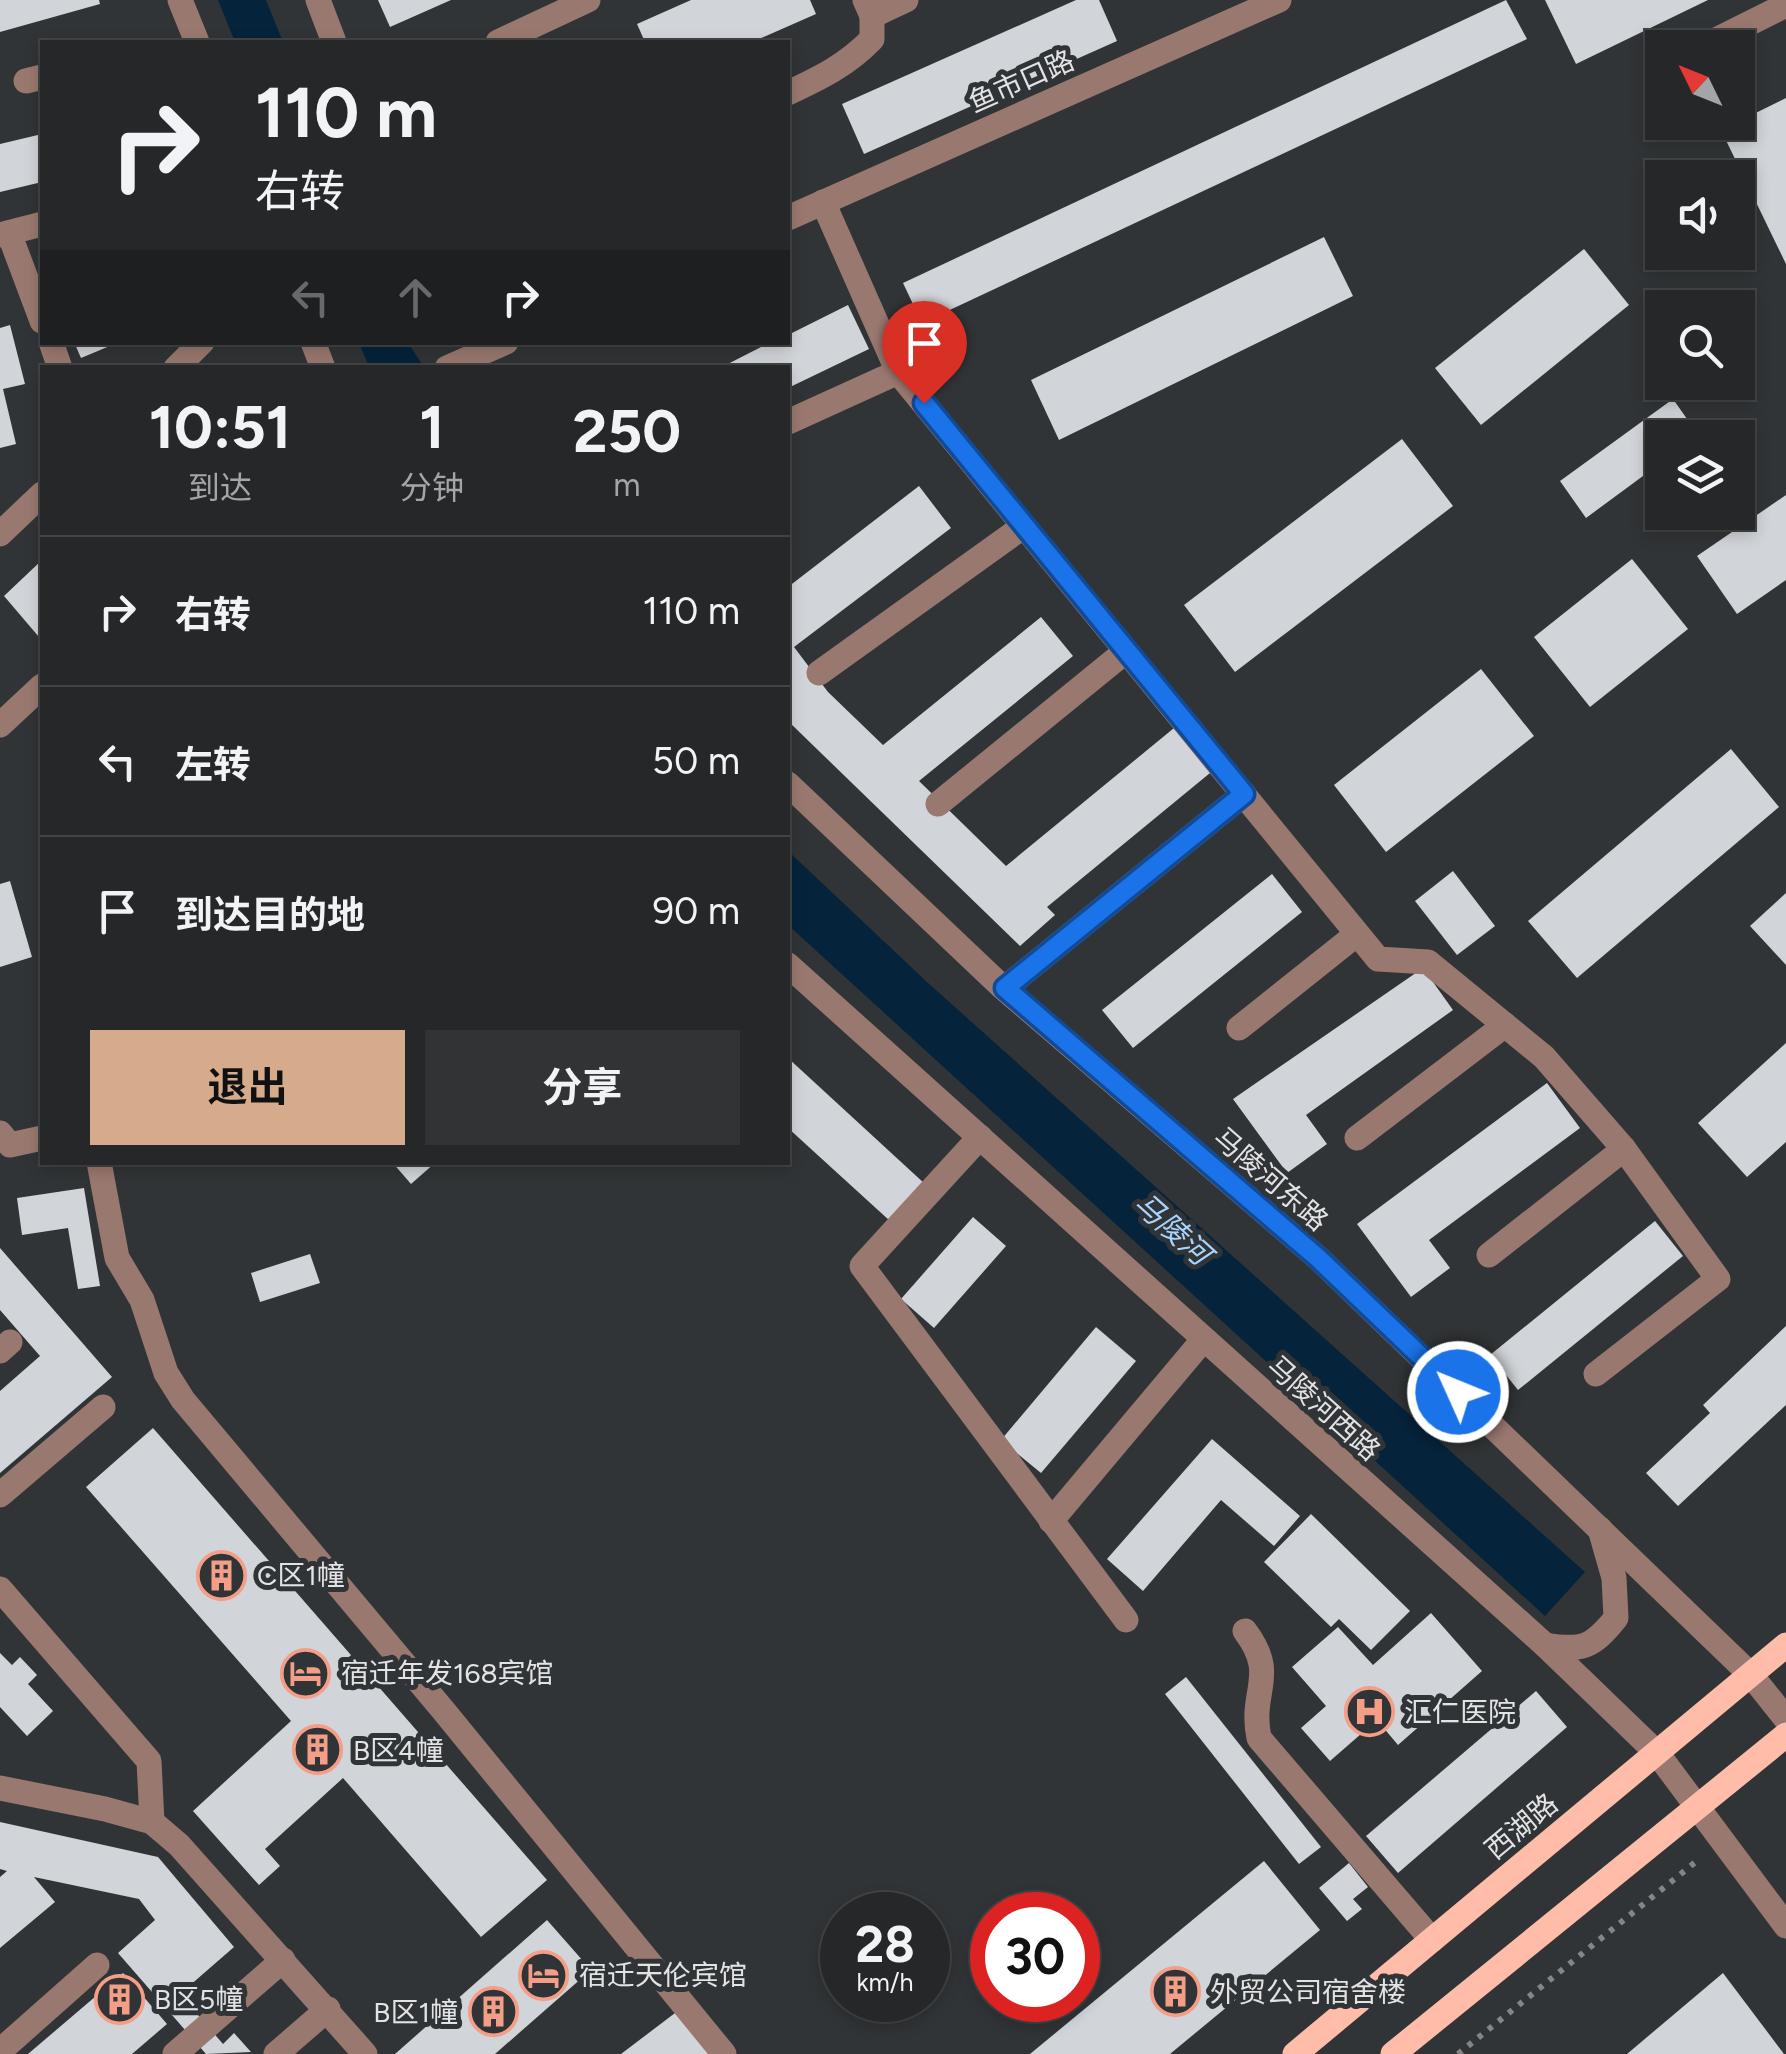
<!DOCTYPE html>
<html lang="zh">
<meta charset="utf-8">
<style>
body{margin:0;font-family:Figtree,"Noto Sans SC",sans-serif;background:#313334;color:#f1f3f6;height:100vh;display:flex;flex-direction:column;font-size:38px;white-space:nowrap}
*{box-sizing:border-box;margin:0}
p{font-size:32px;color:#a3a5a8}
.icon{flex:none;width:55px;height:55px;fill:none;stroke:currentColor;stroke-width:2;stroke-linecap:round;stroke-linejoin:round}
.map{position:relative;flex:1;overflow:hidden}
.sheet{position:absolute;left:40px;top:365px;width:750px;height:800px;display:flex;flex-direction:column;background:#252728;border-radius:0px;box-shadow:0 5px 15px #0003,0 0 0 2px #424445}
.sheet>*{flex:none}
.hud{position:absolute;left:40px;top:40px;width:750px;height:305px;border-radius:0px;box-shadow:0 5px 15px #0003,0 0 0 2px #424445;background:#252728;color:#f1f3f6;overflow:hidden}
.needle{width:65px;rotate:313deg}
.controls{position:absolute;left:1645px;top:30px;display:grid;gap:20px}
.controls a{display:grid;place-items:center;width:110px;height:110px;border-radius:0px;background:#252728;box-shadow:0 5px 15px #0003,0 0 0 2px #424445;font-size:50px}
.speed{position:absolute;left:820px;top:1892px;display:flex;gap:20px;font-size:50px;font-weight:700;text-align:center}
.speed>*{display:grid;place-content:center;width:130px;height:130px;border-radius:50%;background:#252728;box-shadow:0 5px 15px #0003,0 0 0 2px #424445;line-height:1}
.speed small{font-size:25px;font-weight:400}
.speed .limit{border:15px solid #d22;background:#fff;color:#111}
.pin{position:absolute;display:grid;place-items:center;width:85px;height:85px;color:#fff;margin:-102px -42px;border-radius:50% 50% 50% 0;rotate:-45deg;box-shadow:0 0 10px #0007}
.pin .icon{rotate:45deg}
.me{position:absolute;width:110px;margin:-55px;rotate:314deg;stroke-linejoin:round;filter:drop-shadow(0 0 8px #0008)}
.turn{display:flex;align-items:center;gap:35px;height:210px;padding:0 50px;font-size:45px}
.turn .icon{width:130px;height:130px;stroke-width:2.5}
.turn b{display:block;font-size:70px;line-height:85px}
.lanes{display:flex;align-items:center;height:95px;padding:0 50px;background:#0003;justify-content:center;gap:50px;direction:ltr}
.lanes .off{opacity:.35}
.eta{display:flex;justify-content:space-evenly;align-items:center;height:170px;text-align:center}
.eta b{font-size:60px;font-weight:700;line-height:70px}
.action{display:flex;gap:20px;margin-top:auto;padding:20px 50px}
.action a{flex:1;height:115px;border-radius:0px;background:#d6ab8b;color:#111;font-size:40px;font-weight:700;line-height:115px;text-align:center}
.action a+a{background:#313334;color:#f1f3f6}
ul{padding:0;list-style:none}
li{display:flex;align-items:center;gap:30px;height:150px;padding:0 50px;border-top:2px solid #424445}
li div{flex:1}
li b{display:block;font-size:38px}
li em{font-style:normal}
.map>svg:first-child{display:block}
.water{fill:#05233b}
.building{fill:#d1d4d8}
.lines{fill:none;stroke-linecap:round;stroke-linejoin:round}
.path{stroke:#838587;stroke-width:6;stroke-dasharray:5 8;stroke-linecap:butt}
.minor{stroke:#99786f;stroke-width:25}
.major{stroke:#febca9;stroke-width:25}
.route-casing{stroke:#114b97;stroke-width:25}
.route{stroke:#1a73e8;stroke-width:18}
.labels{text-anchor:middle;stroke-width:10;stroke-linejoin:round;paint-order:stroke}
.street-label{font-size:28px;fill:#e1e3e5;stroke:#313436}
.poi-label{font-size:28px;fill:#e1e3e5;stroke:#313436;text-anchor:start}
.water-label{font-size:30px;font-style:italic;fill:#a8d4ff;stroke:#313436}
</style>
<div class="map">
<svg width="1786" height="2054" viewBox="0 0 1786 2054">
<rect width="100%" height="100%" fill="#313436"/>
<!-- water -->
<g class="water">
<path d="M218 0H266L283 42H235Z"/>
<path d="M359 343H408L424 367H369Z"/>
<path d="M788 851 927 982 1585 1572 1545 1616 788 925Z"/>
</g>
<!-- building -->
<g class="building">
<path d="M0 0H99L100 4 0 32Z"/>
<path d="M378 0H451L390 27Z"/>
<path d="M691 0H810L816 14 752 42H645L637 24Z"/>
<path d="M1076 0H1099L1117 41 864 154 842 104Z"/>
<path d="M1506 0 1527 39 922 323 903 283Z"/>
<path d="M1545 0H1708L1576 64Z"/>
<path d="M1786 98V264L1721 130Z"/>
<path d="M42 134V182L0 192V144Z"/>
<path d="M1324 237 1353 296 1059 440 1031 380Z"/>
<path d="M1584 249 1629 305 1481 425 1435 368Z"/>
<path d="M848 305 869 349 788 388V368H720L771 342H788V335Z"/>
<path d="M10 325 25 384 3 389 16 444 0 448V328Z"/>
<path d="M74 342H117V343L81 358Z"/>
<path d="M1673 399 1699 436 1662 438V462L1586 518 1560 481Z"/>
<path d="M1402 439 1453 506 1235 672 1184 605Z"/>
<path d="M919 486 951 528 794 647 828 692 883 745 1041 617 1073 656 919 781 1006 866 1174 728 1210 773 1047 907 1055 915 1020 946 788 721V587Z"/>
<path d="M1786 495V580L1737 614 1697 556Z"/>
<path d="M1632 559 1688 629 1590 707 1534 637Z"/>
<path d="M42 560V633L39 637 4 596Z"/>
<path d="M1481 669 1534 736 1386 852 1334 785Z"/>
<path d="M1731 749 1779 807 1577 978 1528 921Z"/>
<path d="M1453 871 1495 926 1457 955 1415 901Z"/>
<path d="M1272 874 1302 912 1133 1048 1102 1010Z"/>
<path d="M10 881 32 957 0 967V884Z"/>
<path d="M1786 893V965L1750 926Z"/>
<path d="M1423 968 1453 1010 1306 1115 1327 1144 1287 1173 1233 1099Z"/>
<path d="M1786 1043V1142L1747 1177 1698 1123Z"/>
<path d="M788 1058 925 1184 890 1221 788 1128Z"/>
<path d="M1547 1083 1580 1128 1429 1240 1450 1268 1411 1297 1357 1224Z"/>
<path d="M392 1162H436L411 1184Z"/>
<path d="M84 1188 100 1286 78 1289 68 1228 22 1235 17 1198Z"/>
<path d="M973 1217 1006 1246 934 1328 901 1299Z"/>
<path d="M1655 1221 1683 1256 1518 1390 1490 1355Z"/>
<path d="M0 1248 112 1377 0 1473V1391L40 1356 0 1310Z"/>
<path d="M310 1254 320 1283 260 1302 251 1273Z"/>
<path d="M1786 1326V1405L1678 1506 1646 1473 1710 1413 1703 1405Z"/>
<path d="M1096 1327 1136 1361 1041 1473 1001 1440Z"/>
<path d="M153 1428 547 1880 481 1937 343 1778 265 1849 280 1866 259 1885 193 1811 291 1721 86 1487Z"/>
<path d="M1212 1439 1300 1516 1274 1546 1221 1500 1143 1591 1107 1559Z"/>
<path d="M1311 1514 1410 1611 1371 1650 1339 1619 1331 1627 1264 1562Z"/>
<path d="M1431 1613 1482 1671 1398 1745 1377 1720 1330 1761 1301 1728 1326 1706 1292 1667 1338 1627 1373 1665Z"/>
<path d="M0 1653 12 1665 20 1657 37 1675 28 1684 53 1711 27 1736 0 1707Z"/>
<path d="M1186 1677 1321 1847 1299 1864 1165 1694Z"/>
<path d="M1536 1691 1567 1727 1398 1873 1366 1836Z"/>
<path d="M0 1822 158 1857 234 1947 180 1994 223 2044 234 2033 251 2052 206 2054 118 1953 155 1920 139 1899 34 1877 55 1902 0 1948V1877L7 1871 0 1869Z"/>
<path d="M1264 1861 1320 1930 1170 2054H1030Z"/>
<path d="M1349 1863 1368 1887 1353 1899 1362 1909 1347 1921 1319 1888Z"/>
<path d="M547 1920 591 1970 495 2054H395Z"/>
<path d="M123 1973 167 2024 132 2054H28Z"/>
<path d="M1723 1973 1784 2054H1627Z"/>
<path d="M679 2010 712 2054H621Z"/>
</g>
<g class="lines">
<!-- path -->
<path class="path" d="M1458 2054 1698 1860"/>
<!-- minor -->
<g class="minor">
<path d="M180 0 197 42"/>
<path d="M318 0 334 42"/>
<path d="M865 0 872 16 906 0"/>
<path d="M498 42 588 0"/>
<path d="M1700 48 1786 5"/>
<path d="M26 81 42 77"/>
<path d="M788 93C820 78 847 65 872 39V16"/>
<path d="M823 202 898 372 1378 959 1428 962 1544 1057 1624 1149 1718 1279 1596 1374"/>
<path d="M788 218 1279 0"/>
<path d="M9 233 42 321"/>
<path d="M0 235 42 224"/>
<path d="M51 342 60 368"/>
<path d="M313 342 323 368"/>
<path d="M176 368 202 342"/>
<path d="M447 368 506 342"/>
<path d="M788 422 898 372"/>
<path d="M0 534 42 494"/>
<path d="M819 673 1024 526"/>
<path d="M0 725 42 686"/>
<path d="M788 784 1000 985 1318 1258 1751 1675 1786 1719"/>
<path d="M938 804 1126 651"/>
<path d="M788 965 1545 1645 1657 1753 1786 1926"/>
<path d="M1005 988 1244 794"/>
<path d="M1239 1028 1357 934"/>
<path d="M0 1133 10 1145 42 1138"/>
<path d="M980 1137 862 1266 1126 1620"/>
<path d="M1357 1138 1505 1025"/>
<path d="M99 1162 117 1258 142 1300 166 1373 183 1400 443 1710 724 2054"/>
<path d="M1489 1255 1624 1149"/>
<path d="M0 1351 10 1342"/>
<path d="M0 1495 103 1407"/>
<path d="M1051 1521 1203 1340"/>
<path d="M0 1589 149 1761 152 1822"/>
<path d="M1245 1631C1279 1676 1249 1690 1259 1738L1432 1940"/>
<path d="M1545 1645C1582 1651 1592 1648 1616 1618L1614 1578 1600 1529"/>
<path d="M0 1788 105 1809 152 1822 179 1845 365 2054"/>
<path d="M0 2051 97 1965"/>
<path d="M175 2054 283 1960"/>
<path d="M276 2054 328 2009"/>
</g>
<!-- major -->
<g class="major">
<path d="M1295 2054 1786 1645"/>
<path d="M1393 2054 1786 1735"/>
</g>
</g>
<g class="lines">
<defs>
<path id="route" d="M924 403 1244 794 1005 988 1318 1258 1458 1392"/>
</defs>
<!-- route casing -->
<use href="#route" class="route-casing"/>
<!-- route -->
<use href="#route" class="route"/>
</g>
<!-- icons -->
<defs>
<symbol id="building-ring" viewBox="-11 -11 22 22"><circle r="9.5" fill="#313436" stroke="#f49e87" stroke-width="1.5"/><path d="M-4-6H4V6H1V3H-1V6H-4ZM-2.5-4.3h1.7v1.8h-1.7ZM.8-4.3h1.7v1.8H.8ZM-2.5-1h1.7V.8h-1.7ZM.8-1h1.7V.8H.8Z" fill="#f49e87"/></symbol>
<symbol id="hotel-ring" viewBox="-11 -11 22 22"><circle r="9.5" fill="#313436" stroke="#f49e87" stroke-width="1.5"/><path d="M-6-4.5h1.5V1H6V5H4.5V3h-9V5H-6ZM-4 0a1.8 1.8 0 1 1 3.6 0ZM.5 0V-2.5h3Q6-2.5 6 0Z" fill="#f49e87"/></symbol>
<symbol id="hospital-ring" viewBox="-11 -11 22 22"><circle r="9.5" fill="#313436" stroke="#f49e87" stroke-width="1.5"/><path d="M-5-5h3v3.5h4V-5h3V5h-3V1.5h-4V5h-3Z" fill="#f49e87"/></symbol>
</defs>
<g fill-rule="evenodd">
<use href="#building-ring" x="194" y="1548" width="55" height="55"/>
<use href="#hotel-ring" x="278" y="1646" width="55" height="55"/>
<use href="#hospital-ring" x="1342" y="1684" width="55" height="55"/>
<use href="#building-ring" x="290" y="1722" width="55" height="55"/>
<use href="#hotel-ring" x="516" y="1948" width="55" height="55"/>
<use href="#building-ring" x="1148" y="1964" width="55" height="55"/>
<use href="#building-ring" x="92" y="1972" width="55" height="55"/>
<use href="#building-ring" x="466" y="1984" width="55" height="55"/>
</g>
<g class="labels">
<!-- street labels -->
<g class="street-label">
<text transform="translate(1021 81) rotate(-24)" y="10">鱼市口路</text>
<text transform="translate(1271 1179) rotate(41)" y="10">马陵河东路</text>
<text transform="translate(1324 1408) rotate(42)" y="10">马陵河西路</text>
<text transform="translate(1521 1826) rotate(-40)" y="10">西湖路</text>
</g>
<!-- poi labels -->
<g class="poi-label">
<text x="257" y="1585">C区1幢</text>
<text x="341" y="1683">宿迁年发168宾馆</text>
<text x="1404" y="1722">汇仁医院</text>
<text x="353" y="1760">B区4幢</text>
<text x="579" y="1985">宿迁天伦宾馆</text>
<text x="1210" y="2002">外贸公司宿舍楼</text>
<text x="154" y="2009">B区5幢</text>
<text x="458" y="2022" text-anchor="end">B区1幢</text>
</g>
<!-- water labels -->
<g class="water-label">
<text transform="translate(1172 1229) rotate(42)" y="10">马陵河</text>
</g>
</g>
</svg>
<div class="controls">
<a><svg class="needle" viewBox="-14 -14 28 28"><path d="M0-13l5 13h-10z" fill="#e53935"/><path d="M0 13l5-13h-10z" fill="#a3a5a8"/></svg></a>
<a><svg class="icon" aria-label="sound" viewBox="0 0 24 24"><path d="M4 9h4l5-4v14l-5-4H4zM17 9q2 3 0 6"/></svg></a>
<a><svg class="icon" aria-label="search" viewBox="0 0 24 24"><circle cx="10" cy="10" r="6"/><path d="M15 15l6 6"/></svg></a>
<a><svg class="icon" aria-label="layers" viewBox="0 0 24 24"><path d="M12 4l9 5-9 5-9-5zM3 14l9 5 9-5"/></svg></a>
</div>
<div class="speed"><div>28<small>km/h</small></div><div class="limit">30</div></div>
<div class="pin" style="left:924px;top:403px;background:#d93025"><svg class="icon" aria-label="arrive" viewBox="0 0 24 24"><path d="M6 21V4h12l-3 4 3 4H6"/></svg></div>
<svg class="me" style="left:1458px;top:1392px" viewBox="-20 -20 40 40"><circle r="17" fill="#1a73e8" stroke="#fff" stroke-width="3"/><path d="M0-11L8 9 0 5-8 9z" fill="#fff"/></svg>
<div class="hud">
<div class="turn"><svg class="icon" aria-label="right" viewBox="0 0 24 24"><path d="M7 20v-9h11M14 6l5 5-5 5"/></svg><div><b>110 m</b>右转</div></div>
<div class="lanes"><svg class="icon off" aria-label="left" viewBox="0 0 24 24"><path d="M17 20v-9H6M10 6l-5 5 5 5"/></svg><svg class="icon off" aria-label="ahead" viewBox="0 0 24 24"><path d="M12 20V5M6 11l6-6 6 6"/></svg><svg class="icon" aria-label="right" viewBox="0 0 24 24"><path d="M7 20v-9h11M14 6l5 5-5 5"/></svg></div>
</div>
<section class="sheet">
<div class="eta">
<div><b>10:51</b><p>到达</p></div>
<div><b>1</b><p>分钟</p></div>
<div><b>250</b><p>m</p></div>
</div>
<ul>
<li><svg class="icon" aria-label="right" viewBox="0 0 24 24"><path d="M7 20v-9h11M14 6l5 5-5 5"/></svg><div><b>右转</b></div><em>110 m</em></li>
<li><svg class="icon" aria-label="left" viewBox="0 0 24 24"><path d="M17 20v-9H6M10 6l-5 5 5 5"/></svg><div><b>左转</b></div><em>50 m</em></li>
<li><svg class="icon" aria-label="arrive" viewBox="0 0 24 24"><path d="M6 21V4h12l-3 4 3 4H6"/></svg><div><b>到达目的地</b></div><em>90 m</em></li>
</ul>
<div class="action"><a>退出</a><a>分享</a></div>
</section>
</div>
